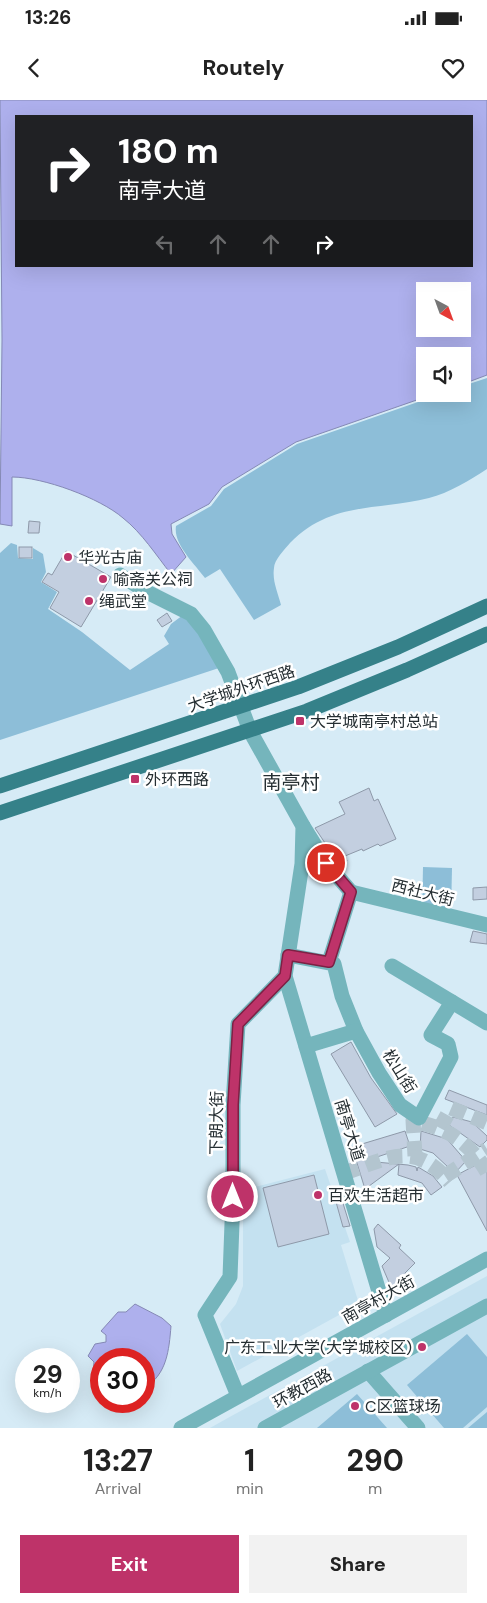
<!DOCTYPE html>
<meta charset="utf-8">
<style>
body{margin:0;font-family:"DM Sans","Noto Sans SC",sans-serif;background:#f2f2f2;color:#222;height:100vh;display:flex;flex-direction:column;font-size:19px;white-space:nowrap}
*{box-sizing:border-box;margin:0}
p{font-size:16px;color:#767676}
.icon{flex:none;width:28px;height:28px;fill:none;stroke:currentColor;stroke-width:2;stroke-linecap:round;stroke-linejoin:round}
.map{position:relative;height:1328px;overflow:hidden}
.sheet{display:flex;flex-direction:column;background:#fff;flex:1}
.sheet>*{flex:none}
.top-card{position:absolute;left:15px;top:15px;width:458px;height:152px;border-radius:0px;box-shadow:0 5px 20px #0002;background:#202124;color:#fff;overflow:hidden}
.needle{width:32px;rotate:139deg}
.controls{position:absolute;left:416px;top:182px;display:grid;gap:10px}
.controls a{display:grid;place-items:center;width:55px;height:55px;border-radius:0px;background:#fff;box-shadow:0 5px 20px #0002;font-size:25px}
.speed{position:absolute;left:15px;top:1248px;display:flex;gap:10px;font-size:25px;font-weight:700;text-align:center}
.speed>*{display:grid;place-content:center;width:65px;height:65px;border-radius:50%;background:#fff;box-shadow:0 5px 20px #0002;line-height:1}
.speed small{font-size:12px;font-weight:400}
.speed .limit{border:8px solid #d22;background:#fff;color:#111}
.pin{position:absolute;display:grid;place-items:center;width:42px;height:42px;color:#fff;margin:-21px;border:2px solid #fff;border-radius:50%;box-shadow:0 1px 5px #0007}
.me{position:absolute;width:55px;margin:-28px;rotate:0deg;stroke-linejoin:round;filter:drop-shadow(0 0 4px #0008)}
.turn{display:flex;align-items:center;gap:18px;height:105px;padding:0 20px;font-size:22px}
.turn .icon{width:65px;height:65px;stroke-width:2.5}
.turn b{display:block;font-size:35px;line-height:42px}
.lanes{display:flex;align-items:center;height:48px;padding:0 20px;background:#0003;justify-content:center;gap:25px;direction:ltr}
.lanes .off{opacity:.35}
.eta{display:flex;justify-content:space-evenly;align-items:center;height:85px;text-align:center}
.eta b{font-size:30px;font-weight:700;line-height:35px}
.button{display:flex;gap:10px;margin-top:auto;padding:10px 20px}
.button a{flex:1;height:58px;border-radius:0px;background:#be3369;color:#fff;font-size:20px;font-weight:700;line-height:58px;text-align:center}
.button a+a{background:#f2f2f2;color:#222}
.status{display:flex;justify-content:space-between;align-items:center;height:35px;padding:0 25px;background:#fff;direction:ltr}
.status svg{height:14px;fill:currentColor}
header{display:flex;justify-content:space-between;align-items:center;height:65px;padding:0 20px;background:#fff;font-size:22px;font-weight:700}
.map>svg:first-child{display:block}
.built{fill:#c4e1f0}
.green{fill:#8dbed8}
.water{fill:#aeb0ed;stroke:#8589b5;fill-rule:evenodd}
.building{fill:#c3cfe0;stroke:#8e99a9}
.lines{fill:none;stroke-linecap:round;stroke-linejoin:round}
.minor-tunnel{stroke:#b3c5cf;stroke-width:15;stroke-dasharray:15 8;stroke-linecap:butt}
.minor{stroke:#75b5bc;stroke-width:15}
.major{stroke:#358189;stroke-width:15}
.route-casing{stroke:#7c2144;stroke-width:12}
.route{stroke:#be3369;stroke-width:9}
.poi-dot{fill:#be3369;stroke:#fff;stroke-width:2}
.labels{text-anchor:middle;stroke-width:5;stroke-linejoin:round;paint-order:stroke}
.poi-label{font-size:16px;fill:#252e32;stroke:#fff;text-anchor:start}
.street-label{font-size:16px;fill:#252e32;stroke:#fff}
.quarter-label{font-size:19px;fill:#252e32;stroke:#fff}
</style>
<div class="status"><b>13:26</b><svg viewBox="0 0 49 12"><path d="M0 12V9h3v3zM5 12V6h3v6zM10 12V3h3v9zM15 12V0h3v12zM26 1h20v11H26zM47 4h2v5h-2z"/></svg></div>
<header><svg class="icon" aria-label="back" viewBox="0 0 24 24"><path d="M15 5l-7 7 7 7"/></svg>Routely<svg class="icon" aria-label="heart" viewBox="0 0 24 24"><path d="M12 20l-8-8c-3-5 5-10 8-4 3-6 11-1 8 4z"/></svg></header>
<div class="map">
<svg width="487" height="1328" viewBox="0 0 487 1328">
<rect width="100%" height="100%" fill="#d6ebf6"/>
<!-- built -->
<g class="built">
<path d="M325 1069 350 1142 341 1145 359 1204 237 1271 220 1224 236 1204 243 1186V1090Z"/>
<path d="M487 1176V1328H210L226 1319Z"/>
</g>
<!-- green -->
<g class="green">
<path d="M487 278V369C470 380 449 393 429 398 377 411 331 401 290 443 285 449 274 460 274 468 272 481 278 493 281 505L254 520 220 469 205 478C195 464 173 444 176 426L211 406 224 389 297 344 441 294H462L463 286Z"/>
<path d="M11 443 17 445 18 458 33 459V448L43 454 46 472 41 482 57 492 48 509 82 532 130 570 169 544 164 536 171 524 183 515 189 518 219 568 0 640V453Z"/>
<path d="M423 767 452 768 451 814H422Z"/>
<path d="M467 1234 487 1257V1307L463 1328H444L407 1285Z"/>
<path d="M357 1294 387 1328H317Z"/>
<path d="M487 1312V1328H468Z"/>
</g>
<!-- water -->
<g class="water">
<path d="M0 0H487V275L463 284 462 256H425V294H434L296 342 222 387 209 404 171 424 172 434 186 457 171 474C156 455 142 433 123 418 100 398 43 377 12 377V426L0 424 2 240ZM471 16V166H16V16ZM425 191H462V229H425Z"/>
<path d="M135 1204 162 1218 171 1226C169 1250 167 1275 144 1288V1259H101V1280L93 1271 94 1262 88 1256 95 1244 106 1242V1235L101 1231 118 1212H126Z"/>
</g>
<!-- building -->
<g class="building">
<path d="M29 421 40 422 39 433H28Z"/>
<rect x="19" y="447" width="13" height="11"/>
<path d="M66 451 111 477 81 527 50 508 59 492 42 482 48 473 52 475Z"/>
<path d="M167 513 172 521 162 527 157 520Z"/>
<path d="M369 688 374 701 378 699 396 739 380 746 378 744 363 751 362 749 345 756 347 761 339 764 315 728 345 714 339 702Z"/>
<path d="M487 787V799L473 800V788Z"/>
<path d="M473 831 487 834V844L470 842Z"/>
<path d="M351 942 371 978 397 1014 375 1027 331 954Z"/>
<path d="M449 990 487 1005V1015L445 999Z"/>
<path d="M453 1017 472 1022 487 1036V1040L480 1047 449 1025Z"/>
<path d="M405 1031 410 1046 365 1061 408 1065 416 1067 417 1071 418 1067 433 1076 442 1087 431 1095 422 1083 398 1075 399 1064 365 1089 352 1047Z"/>
<path d="M421 1031 447 1039 466 1061 455 1073 452 1066 449 1068 433 1053 420 1049Z"/>
<path d="M487 1059V1131L457 1075Z"/>
<path d="M314 1075 329 1134 278 1147 263 1088Z"/>
<path d="M342 1100 350 1126 343 1127 336 1102Z"/>
<path d="M378 1124 401 1145 399 1148 415 1163 405 1173 408 1179 391 1187 382 1166 390 1158 377 1147 374 1129Z"/>
</g>
<g class="lines">
<!-- minor-tunnel -->
<g class="minor-tunnel">
<path d="M440 1028 451 1008 487 1023"/>
<path d="M415 1056 413 1020C422 1024 432 1025 440 1029 460 1037 476 1053 487 1072"/>
<path d="M344 1073C390 1058 413 1040 450 1082"/>
<path d="M445 1076 487 1049"/>
</g>
<!-- minor -->
<g class="minor">
<path d="M120 475 147 492 191 514 204 530 228 572 250 631 303 726 302 764 285 876 386 1215"/>
<path d="M303 726 326 763 351 792"/>
<path d="M351 792 487 825"/>
<path d="M288 855 334 864 342 896 356 931 379 973 400 1005 419 1018 451 957 448 944 431 935 452 902"/>
<path d="M329 862 351 792"/>
<path d="M392 866 487 923"/>
<path d="M306 946 356 931"/>
<path d="M368 1271 418 1328"/>
<path d="M238 1296 205 1215 230 1177 233 1097V1005L238 924 285 876"/>
<path d="M181 1328 487 1159"/>
<path d="M265 1328 487 1206"/>
</g>
<!-- major -->
<g class="major">
<path d="M0 686 298 587 398 547 487 506"/>
<path d="M0 713 307 611 407 570 487 534"/>
</g>
</g>
<g class="lines">
<defs>
<path id="route" d="M233 1097V1005L238 924 285 876 288 855 329 862 351 792 326 763"/>
</defs>
<!-- route casing -->
<use href="#route" class="route-casing"/>
<!-- route -->
<use href="#route" class="route"/>
</g>
<!-- markers -->
<g class="poi-dot">
<circle cx="68" cy="457" r="5"/>
<circle cx="103" cy="479" r="5"/>
<circle cx="89" cy="501" r="5"/>
<rect x="295" y="616" width="10" height="10" rx="2.5"/>
<rect x="130" y="674" width="10" height="10" rx="2.5"/>
<circle cx="318" cy="1095" r="5"/>
<circle cx="422" cy="1247" r="5"/>
<circle cx="355" cy="1306" r="5"/>
</g>
<g class="labels">
<!-- poi labels -->
<g class="poi-label">
<text x="78" y="463">华光古庙</text>
<text x="113" y="485">喻斋关公祠</text>
<text x="99" y="507">绳武堂</text>
<text x="310" y="627">大学城南亭村总站</text>
<text x="145" y="685">外环西路</text>
<text x="328" y="1101">百欢生活超市</text>
<text x="412" y="1253" text-anchor="end">广东工业大学(大学城校区)</text>
<text x="365" y="1312">C区篮球场</text>
</g>
<!-- street labels -->
<g class="street-label">
<text transform="translate(241 588) rotate(-19)" y="6">大学城外环西路</text>
<text transform="translate(423 792) rotate(14)" y="6">西社大街</text>
<text transform="translate(400 971) rotate(58)" y="6">松山街</text>
<text transform="translate(216 1023) rotate(-89)" y="6">下朗大街</text>
<text transform="translate(350 1030) rotate(73)" y="6">南亭大道</text>
<text transform="translate(378 1199) rotate(-29)" y="6">南亭村大街</text>
<text transform="translate(302 1288) rotate(-29)" y="6">环教西路</text>
</g>
<!-- quarter labels -->
<g class="quarter-label">
<text x="291" y="689">南亭村</text>
</g>
</g>
</svg>
<div class="controls">
<a><svg class="needle" viewBox="-14 -14 28 28"><path d="M0-13l5 13h-10z" fill="#e53935"/><path d="M0 13l5-13h-10z" fill="#767676"/></svg></a>
<a><svg class="icon" aria-label="sound" viewBox="0 0 24 24"><path d="M4 9h4l5-4v14l-5-4H4zM17 9q2 3 0 6"/></svg></a>
</div>
<div class="speed"><div>29<small>km/h</small></div><div class="limit">30</div></div>
<div class="pin" style="left:326px;top:763px;background:#d93025"><svg class="icon" aria-label="arrive" viewBox="0 0 24 24"><path d="M6 21V4h12l-3 4 3 4H6"/></svg></div>
<svg class="me" style="left:233px;top:1097px" viewBox="-20 -20 40 40"><circle r="17" fill="#be3369" stroke="#fff" stroke-width="3"/><path d="M0-11L8 9 0 5-8 9z" fill="#fff"/></svg>
<div class="top-card">
<div class="turn"><svg class="icon" aria-label="right" viewBox="0 0 24 24"><path d="M7 20v-9h11M14 6l5 5-5 5"/></svg><div><b>180 m</b>南亭大道</div></div>
<div class="lanes"><svg class="icon off" aria-label="left" viewBox="0 0 24 24"><path d="M17 20v-9H6M10 6l-5 5 5 5"/></svg><svg class="icon off" aria-label="ahead" viewBox="0 0 24 24"><path d="M12 20V5M6 11l6-6 6 6"/></svg><svg class="icon off" aria-label="ahead" viewBox="0 0 24 24"><path d="M12 20V5M6 11l6-6 6 6"/></svg><svg class="icon" aria-label="right" viewBox="0 0 24 24"><path d="M7 20v-9h11M14 6l5 5-5 5"/></svg></div>
</div>
</div>
<section class="sheet">
<div class="eta">
<div><b>13:27</b><p>Arrival</p></div>
<div><b>1</b><p>min</p></div>
<div><b>290</b><p>m</p></div>
</div>
<div class="button"><a>Exit</a><a>Share</a></div>
</section>
